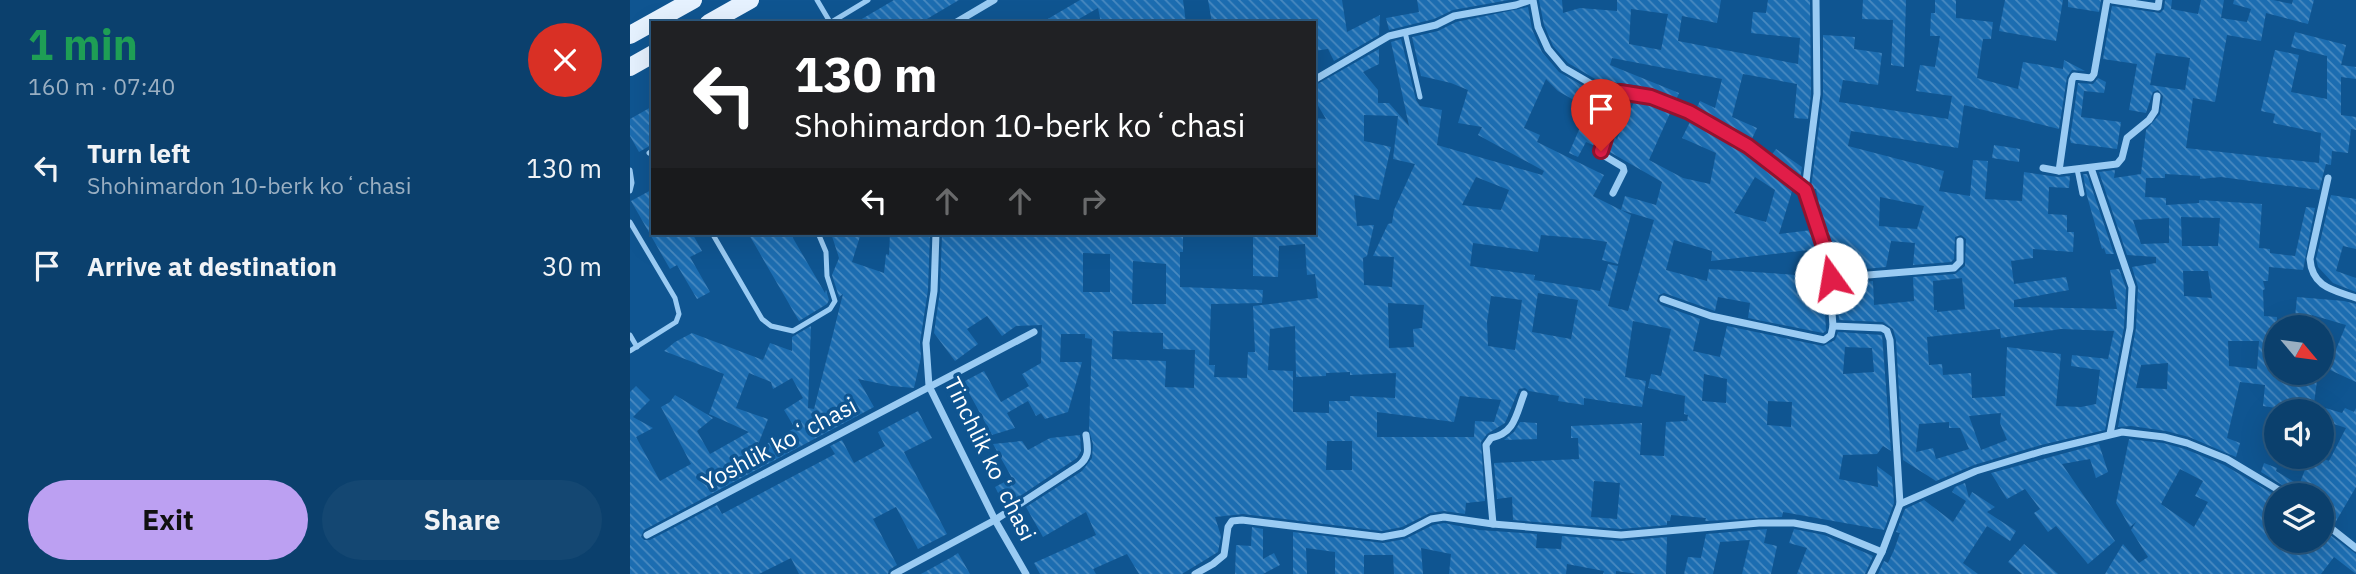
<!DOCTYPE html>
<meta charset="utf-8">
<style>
body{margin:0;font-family:"IBM Plex Sans",sans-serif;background:#144772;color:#f1f3f6;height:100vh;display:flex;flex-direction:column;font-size:26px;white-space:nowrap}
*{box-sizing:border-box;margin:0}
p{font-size:23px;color:#9aafc2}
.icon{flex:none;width:38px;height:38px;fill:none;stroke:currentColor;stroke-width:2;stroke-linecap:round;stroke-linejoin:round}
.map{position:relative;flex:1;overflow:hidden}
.details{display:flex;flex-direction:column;background:#0b406d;width:630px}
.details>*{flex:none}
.hud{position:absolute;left:21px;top:21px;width:665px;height:214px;border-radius:0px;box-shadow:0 7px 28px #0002,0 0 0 2px #2b5980;background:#202124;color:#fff;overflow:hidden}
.needle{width:46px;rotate:119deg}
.fabs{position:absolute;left:1634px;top:315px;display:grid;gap:14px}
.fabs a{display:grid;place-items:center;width:70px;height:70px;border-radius:50%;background:#0b406d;box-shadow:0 7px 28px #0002,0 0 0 2px #2b5980;font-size:35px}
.pin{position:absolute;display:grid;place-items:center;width:60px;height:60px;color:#fff;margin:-72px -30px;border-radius:50% 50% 50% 0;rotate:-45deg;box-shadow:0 0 7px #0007}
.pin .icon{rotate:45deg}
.me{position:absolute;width:77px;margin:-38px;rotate:347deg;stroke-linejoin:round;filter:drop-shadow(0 0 5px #0008)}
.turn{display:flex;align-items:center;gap:24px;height:147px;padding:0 28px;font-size:32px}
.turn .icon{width:91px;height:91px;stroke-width:2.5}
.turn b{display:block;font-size:49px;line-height:60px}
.lanes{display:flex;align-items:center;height:66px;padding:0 28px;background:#0003;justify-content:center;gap:35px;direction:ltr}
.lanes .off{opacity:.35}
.round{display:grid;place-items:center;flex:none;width:74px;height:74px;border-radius:37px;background:#144772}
.headline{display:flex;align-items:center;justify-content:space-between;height:119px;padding:0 28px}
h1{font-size:42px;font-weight:700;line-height:52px;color:#1e9e55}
.cta{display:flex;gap:14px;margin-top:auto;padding:14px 28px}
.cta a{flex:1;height:80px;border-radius:42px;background:#bca0f2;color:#111;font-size:28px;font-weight:700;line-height:80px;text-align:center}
.cta a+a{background:#144772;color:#f1f3f6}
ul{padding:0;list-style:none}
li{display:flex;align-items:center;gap:21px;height:98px;padding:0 28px}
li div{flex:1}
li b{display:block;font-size:26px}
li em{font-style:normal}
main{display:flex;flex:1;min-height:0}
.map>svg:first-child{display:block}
.building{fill:url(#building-back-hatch);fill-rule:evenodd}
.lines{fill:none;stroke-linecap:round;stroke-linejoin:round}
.lane{stroke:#9acbf3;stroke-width:5}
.street{stroke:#9acbf3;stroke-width:7}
.primary{stroke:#e6f2ff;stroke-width:18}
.route-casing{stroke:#92132f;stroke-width:18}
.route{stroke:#e11d48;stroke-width:12}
.labels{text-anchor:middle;stroke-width:7;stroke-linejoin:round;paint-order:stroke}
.street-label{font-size:23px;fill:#fff;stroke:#0f5591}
</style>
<main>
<section class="details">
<div class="headline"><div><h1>1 min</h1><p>160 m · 07:40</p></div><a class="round" style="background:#d93025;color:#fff"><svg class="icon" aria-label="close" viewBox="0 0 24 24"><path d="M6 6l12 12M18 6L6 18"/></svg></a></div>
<ul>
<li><svg class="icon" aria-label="left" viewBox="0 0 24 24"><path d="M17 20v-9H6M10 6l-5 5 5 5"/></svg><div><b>Turn left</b><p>Shohimardon 10-berk koʻchasi</p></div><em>130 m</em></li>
<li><svg class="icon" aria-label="arrive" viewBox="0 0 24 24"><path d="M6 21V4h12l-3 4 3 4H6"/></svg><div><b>Arrive at destination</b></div><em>30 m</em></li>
</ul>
<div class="cta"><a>Exit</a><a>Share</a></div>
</section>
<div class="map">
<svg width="1726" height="574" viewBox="0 0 1726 574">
<defs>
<pattern id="building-back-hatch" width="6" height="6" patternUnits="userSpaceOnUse" patternTransform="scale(1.75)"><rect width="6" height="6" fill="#1c6db1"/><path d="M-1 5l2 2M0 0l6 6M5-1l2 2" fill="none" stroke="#498ac1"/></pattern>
</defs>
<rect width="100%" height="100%" fill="#0f5591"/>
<!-- building -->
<g class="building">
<path d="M264 0H329L290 23H225Z"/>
<path d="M450 0H553L556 23H471L468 8 442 23H411Z"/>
<path d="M578 0H712L717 32 750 15 749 35 704 61 698 49 684 51V23H582Z"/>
<path d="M787 0H879L823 10 804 19 759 30 756 18 789 12Z"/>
<path d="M909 0H932L933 13 950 8 987 11V0H1091L1087 23 1052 16 1048 41 1168 64 1170 38 1121 33 1123 12 1136 13 1138 0H1180L1181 94 1178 119 1164 118 1167 84 1113 74 1102 117 1127 128 1121 141 1066 109 1070 101 1085 108 1092 79 982 58 980 65 1049 93 1046 100 1010 89 1011 86 967 80 938 63 923 46 914 25ZM1001 9 1038 14 1031 50 999 44Z"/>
<path d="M1233 0H1276L1274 67 1261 65 1263 20 1232 19Z"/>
<path d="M1305 0H1326V18L1363 22 1361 39H1353L1347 78 1388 89 1393 62 1433 69 1434 60 1455 71 1442 70 1437 77 1429 129 1334 105 1328 148 1221 131 1218 146 1314 171 1309 191 1340 196 1343 160 1358 161 1355 199 1392 201 1394 172 1428 177 1440 176 1439 188 1419 187 1418 214 1437 215V232H1444L1443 252 1403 249V258L1381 261 1384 284 1436 277 1439 290 1384 300V307L1487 309 1480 270 1489 269 1496 288 1494 327 1475 430 1411 445 1344 465 1306 481 1273 460 1266 340 1263 329 1253 322 1209 320 1206 284 1243 281 1244 305 1284 301 1283 277 1325 274 1335 266 1336 239 1331 235 1325 237 1324 259 1321 262 1283 265 1285 243 1261 241 1256 267 1205 272 1204 257 1193 224 1186 189 1181 188 1193 95V35L1225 37 1224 49 1252 53 1248 85 1213 80 1209 102 1318 119 1322 96 1286 91 1290 65 1305 67 1310 36H1300L1301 13H1305ZM1250 197 1294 206 1287 229 1249 226ZM1332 278 1335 309 1307 312V310H1304L1303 281ZM1370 329 1371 338 1431 329 1484 331 1478 359 1442 355 1441 366 1470 370 1466 404 1451 407 1426 406 1431 354 1377 347 1375 396 1342 398 1341 373 1313 375 1312 364 1299 365 1297 337ZM1371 413 1370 423 1377 440 1351 450 1339 416ZM1319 422V428H1330L1339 449 1306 459 1303 448 1286 452 1289 424Z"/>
<path d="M1375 0H1433L1426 41 1369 31Z"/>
<path d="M1438 0H1471L1469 12 1438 7Z"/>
<path d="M1535 0H1542L1541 9 1568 14 1571 0H1594L1591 18 1617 22 1621 9 1603 4 1604 0H1643L1662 4 1663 0H1684L1678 24 1636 13 1631 41 1597 35 1585 102 1563 98 1556 148 1689 163 1691 133 1643 123 1645 114 1631 111 1645 50 1669 55 1661 92 1697 99V56L1661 47 1665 32 1716 45 1711 65 1726 67V79L1711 77V115L1726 117V130L1721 129 1718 153 1702 151 1701 165 1696 164 1689 190 1591 177 1570 179V176L1535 174V178H1516L1515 197 1536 198V205L1569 203V200L1632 204 1629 248 1640 249V253L1665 256 1676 207 1685 208 1673 270 1639 267 1638 281H1633L1635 289 1633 290 1634 316 1647 317V373H1688L1683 411H1645L1646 408 1633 406 1635 385 1610 382 1597 438 1610 443 1606 457 1559 437 1536 431 1501 426 1488 427 1506 328 1508 287 1502 267 1526 263V257L1497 255 1469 172 1485 170 1484 178 1511 174 1516 130 1530 114 1533 96 1528 90 1523 92 1516 113 1499 110 1507 64 1473 59 1482 6 1530 13 1534 9ZM1526 53 1560 58 1555 90 1520 85ZM1551 217 1590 218 1588 246H1552ZM1539 218V243L1511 244 1503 220ZM1553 271H1578L1582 298 1554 296ZM1598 341H1629L1627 369 1599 366ZM1538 363 1537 389 1506 388 1511 365Z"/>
<path d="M898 7 902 29 912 52 929 72 962 91 980 95 963 128 970 131 965 146 956 142 948 157 939 153 954 118 951 116 956 107 928 91 916 79 894 128 910 135 907 142 974 175 963 196 991 210 995 196 1026 205 1032 182 978 151 977 147 981 136 987 139 1005 100 1041 111 1019 160 1053 178 1080 184 1086 153 1052 138 1061 120 1115 151 1163 188 1149 234 1182 230 1192 260 1196 331 1193 333 1118 318 1120 303 1088 297 1085 311 1034 293 1029 295 1027 301 1031 305 1070 319 1063 351 1090 357 1097 326 1193 346 1205 340 1208 332 1252 335 1261 451 1253 446 1247 454 1213 455 1209 479 1248 487 1247 466 1262 477 1264 503 1254 530 1153 512 1152 517 1075 521 1076 518 1041 515 1040 521H1037V525L991 529 883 520 882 497 867 499 864 463 949 459 948 438H941V426L1012 423 1010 455 1034 456 1036 422 1057 421 1058 415 1054 414 1055 396 1018 388 1021 374 1031 376 1041 329 1003 321 995 377 1016 381 1012 407 954 398V405L928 401 929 396 899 391 895 388 889 389 875 423 857 434 851 442 855 501 836 503 835 514 814 511 800 513 772 527 752 531 613 514 585 517 591 536 588 552 552 574H509L497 554 463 569 466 574H410L404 563 466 535 456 512 413 537 396 507 452 471 462 458 463 444 459 430 462 339 455 338V334H431L430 362H452L438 412 415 419 411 413 406 416 398 401 377 413 385 428 362 435 333 382 354 371 371 402 399 386 392 374 411 363 412 325 386 326 372 336 357 316 337 329 348 344 325 361 304 333 310 291 312 233H553V252H550V287L633 290 632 303 581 304 579 365H585L584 377 617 378 618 352H625L623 306 688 298 685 274 677 275 675 244 649 246 648 277 623 276V233H684V118L696 119 684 99V86L749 49V64L733 72 748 90V103H759L779 126 761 42 771 39 786 100 790 106 812 110 807 145 912 175 914 171 848 135 852 127 828 123 838 90 821 83 791 76 782 37 808 31 826 22ZM734 115 768 116 763 159 785 164 764 210 762 223 758 224 743 256 764 257 762 287 734 285 733 258 737 256 744 225 727 226 724 195 749 200 761 147 734 141ZM846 177 879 190 871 210 832 205ZM1125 177 1145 190 1136 222 1104 213ZM991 210 1024 220 998 311 978 306 988 266 978 264 970 291 904 280 905 275 840 266 843 243 908 252 911 235 959 239 977 242 972 260 988 264 1001 215ZM1044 240 1082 251 1081 261 1179 250 1182 276 1079 269 1077 281 1036 270ZM453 253 480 254V292H453ZM503 261 536 264V304H502ZM908 293 948 300 941 339 902 332ZM861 296 892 300 885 350 858 346 857 322ZM758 303 794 305 792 328 783 329 784 347 759 348ZM665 326 666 377 696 376V373L720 372V375L766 373 765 398 720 396V401H699V413L663 412V371L638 370 640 329ZM483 331 533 333V349L565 350 564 388 535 387 536 361 482 359ZM1215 347 1242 348 1244 372 1213 374ZM1074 374 1097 379 1096 403 1072 401ZM830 396 871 400 864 422 845 421 844 437H747V412L824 422ZM1138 401 1162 402 1161 427 1137 425ZM697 441H722V470H696ZM964 481 990 483 987 519 961 517Z"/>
<path d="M1468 78 1476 82 1474 93 1454 91 1451 117 1491 122 1487 149 1441 143 1440 139 1448 83 1463 84Z"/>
<path d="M23 106V144L9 152 0 136V119Z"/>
<path d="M1364 145 1390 149 1389 162 1362 158Z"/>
<path d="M1146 149 1172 167 1170 179 1141 156Z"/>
<path d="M1453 174H1457L1484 254H1476L1474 248 1472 249 1457 196Z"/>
<path d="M23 189V233H62L72 251 60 257 80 292 67 299 47 265 40 269 1 201Z"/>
<path d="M1701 195 1726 199V249L1713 246 1706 271 1726 278V292L1703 283 1688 267 1686 259Z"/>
<path d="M118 233H160L195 293 196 290 199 300 197 304 169 321Z"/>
<path d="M201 233H231L222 262 254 273 256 254 259 255 260 233H300L298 290 290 342 291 357 284 388 262 386 228 379 244 407 14 530 11 537 14 540H20L87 505 92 514 205 454 200 446 212 440 224 463 255 446 248 432 288 411 302 438 274 452 317 534 288 549 266 507 243 519 267 565 259 570 258 574H169L161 558 129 574H0V392L6 386 20 400 3 417 23 428 6 437 30 481 61 464 31 407 40 402 45 395 83 418 67 431 80 454 119 432 79 414 94 374 34 351 45 342 62 333 133 360 140 343 162 351V337L181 326 178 408 184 409 213 294 209 297 202 275 209 258ZM119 373 141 382 143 389 162 378 173 398 154 410 166 430 163 429 126 450 138 419 106 408Z"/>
<path d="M1667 297 1714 301 1726 304V382L1698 369 1716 325 1682 315 1681 327H1664Z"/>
<path d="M1692 407 1712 413 1715 408 1724 412 1726 408V487L1705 523 1692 515V495H1663L1660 490 1631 472 1634 463 1647 468 1646 471 1669 485 1680 457H1690L1699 461 1716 428 1692 420Z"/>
<path d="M890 422 907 423V439L874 440 884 432Z"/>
<path d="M450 435 451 451 447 458 375 506 365 487 382 478 363 444 392 441 398 450 420 438Z"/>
<path d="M1499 439 1533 443 1555 449 1594 465 1647 496V541L1672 554 1682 541H1692V529L1726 554V574L1704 557 1691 574H1475L1493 544 1509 563 1518 557 1501 530 1506 522 1500 527 1486 503ZM1550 469 1573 481 1565 496 1578 502 1564 527 1531 504Z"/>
<path d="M1469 444 1478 472 1466 478 1460 459 1432 464 1485 541 1458 564 1426 526 1418 532 1404 513 1410 509 1395 489 1377 499 1361 473Z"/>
<path d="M1335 483 1339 498 1342 492 1365 507 1357 512 1386 531 1380 541 1357 526 1333 563 1348 574H1248L1254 561 1258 563 1264 550 1270 533 1266 532 1275 509 1294 500 1323 522 1336 501 1322 492 1325 487Z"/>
<path d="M814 523 849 530 907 534 906 548 931 549 932 536 991 541 1037 537 1036 574H1008L986 571V574H973L974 571 937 564 936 574H819L821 554 791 548 793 574H764L763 555H734V574H705V552L676 548 677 574H663V532L753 543 775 539 803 525Z"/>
<path d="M622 527 633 529V559L644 553 650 565 633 574H605L606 545 621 546Z"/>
<path d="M1137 529 1134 543 1147 546 1141 574H1112L1120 540 1090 542 1083 574H1054L1058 557 1071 558 1076 534Z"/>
<path d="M1164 529 1194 535 1243 556 1235 574H1167L1177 548 1159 543Z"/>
<path d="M1394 544 1428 574H1392L1378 562Z"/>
<path d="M328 553 340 574H291L322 557Z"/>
</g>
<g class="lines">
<!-- lane -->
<g class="lane">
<path d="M187 0 200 22"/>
<path d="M200 23 238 0"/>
<path d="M775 32 790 97"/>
<path d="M19 153 23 150"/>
<path d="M1447 169 1452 194"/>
<path d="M0 170 2 183 0 191"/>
<path d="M0 222 45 298 49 314 46 322 0 351"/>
<path d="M82 233 132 319 141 326 163 331 200 309 205 301 197 276 196 252 188 233"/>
<path d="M0 335 7 347"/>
</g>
<!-- street -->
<g class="street">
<path d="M903 0 908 27 918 49 934 68 965 86 1021 97 1059 112 1118 146 1175 190 1198 259 1203 326 1252 328 1257 331 1260 340 1270 504 1252 552 1241 574"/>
<path d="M1482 0 1528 7 1529 0"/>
<path d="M325 23 364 0"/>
<path d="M684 80 759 36 806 25 824 16 886 5 901 0"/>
<path d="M1413 168 1429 171 1487 164 1492 158 1497 138 1519 120 1525 111 1527 96"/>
<path d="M1461 168 1502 287 1500 328 1480 434"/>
<path d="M1429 171 1442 80 1444 76 1461 78 1464 74 1477 0"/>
<path d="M1698 178 1680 259C1682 287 1703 290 1726 298"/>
<path d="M1175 190 1187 94 1186 0"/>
<path d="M983 193 994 171 993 167 973 155 971 147 990 92"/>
<path d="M306 233 304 291 296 343 299 386 365 520 396 574"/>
<path d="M1201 278 1324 268 1330 262V241"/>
<path d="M1033 299 1081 316 1194 340 1201 335 1203 326"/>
<path d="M1270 504 1346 471 1413 451 1492 432 1534 437 1557 443 1597 459 1657 495"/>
<path d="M1692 521 1726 548"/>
<path d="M863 524 856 445 861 438C885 433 886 415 894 394"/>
<path d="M17 535 404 332"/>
<path d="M264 574 365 520 448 466C460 457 458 449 456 435"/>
<path d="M565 574 583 564 594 555 598 527 602 521 612 520 752 537 774 533 801 519 814 517 863 524 991 535 1129 523H1164L1196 529 1252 552"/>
</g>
<!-- primary -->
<g class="primary">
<path d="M79 23 120 0"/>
<path d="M0 35 63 0"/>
<path d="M0 67 23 54"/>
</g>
</g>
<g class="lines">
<defs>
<path id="route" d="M971 151 990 92 1021 97 1059 112 1118 146 1175 190 1198 259 1201 278"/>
</defs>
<!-- route casing -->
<use href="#route" class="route-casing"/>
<!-- route -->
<use href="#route" class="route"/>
</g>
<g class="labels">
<!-- street labels -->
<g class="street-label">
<text transform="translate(149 444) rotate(-28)" y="8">Yoshlik koʻchasi</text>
<text transform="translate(360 459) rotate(64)" y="8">Tinchlik koʻchasi</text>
</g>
</g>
</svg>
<div class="fabs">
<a><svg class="needle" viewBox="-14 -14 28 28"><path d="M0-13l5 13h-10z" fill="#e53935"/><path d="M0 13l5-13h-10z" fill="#9aafc2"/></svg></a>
<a><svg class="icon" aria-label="sound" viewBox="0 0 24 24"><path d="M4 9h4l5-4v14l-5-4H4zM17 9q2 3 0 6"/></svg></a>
<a><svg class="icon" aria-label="layers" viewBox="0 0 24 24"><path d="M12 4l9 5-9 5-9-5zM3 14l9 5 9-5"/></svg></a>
</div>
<div class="pin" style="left:971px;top:151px;background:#d93025"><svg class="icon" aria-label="arrive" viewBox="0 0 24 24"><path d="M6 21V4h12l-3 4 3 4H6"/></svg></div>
<svg class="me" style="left:1201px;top:278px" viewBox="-20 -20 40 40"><circle r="19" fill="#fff"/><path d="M0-13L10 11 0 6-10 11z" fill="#e11d48"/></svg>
<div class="hud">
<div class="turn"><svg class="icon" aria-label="left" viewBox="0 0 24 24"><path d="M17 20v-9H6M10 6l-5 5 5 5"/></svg><div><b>130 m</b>Shohimardon 10-berk koʻchasi</div></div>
<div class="lanes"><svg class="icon" aria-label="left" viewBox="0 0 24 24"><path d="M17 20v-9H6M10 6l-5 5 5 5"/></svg><svg class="icon off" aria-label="ahead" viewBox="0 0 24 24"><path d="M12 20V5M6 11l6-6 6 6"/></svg><svg class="icon off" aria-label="ahead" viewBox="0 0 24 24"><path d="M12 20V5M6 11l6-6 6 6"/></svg><svg class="icon off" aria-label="right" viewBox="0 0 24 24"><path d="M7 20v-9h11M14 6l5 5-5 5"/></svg></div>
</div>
</div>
</main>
